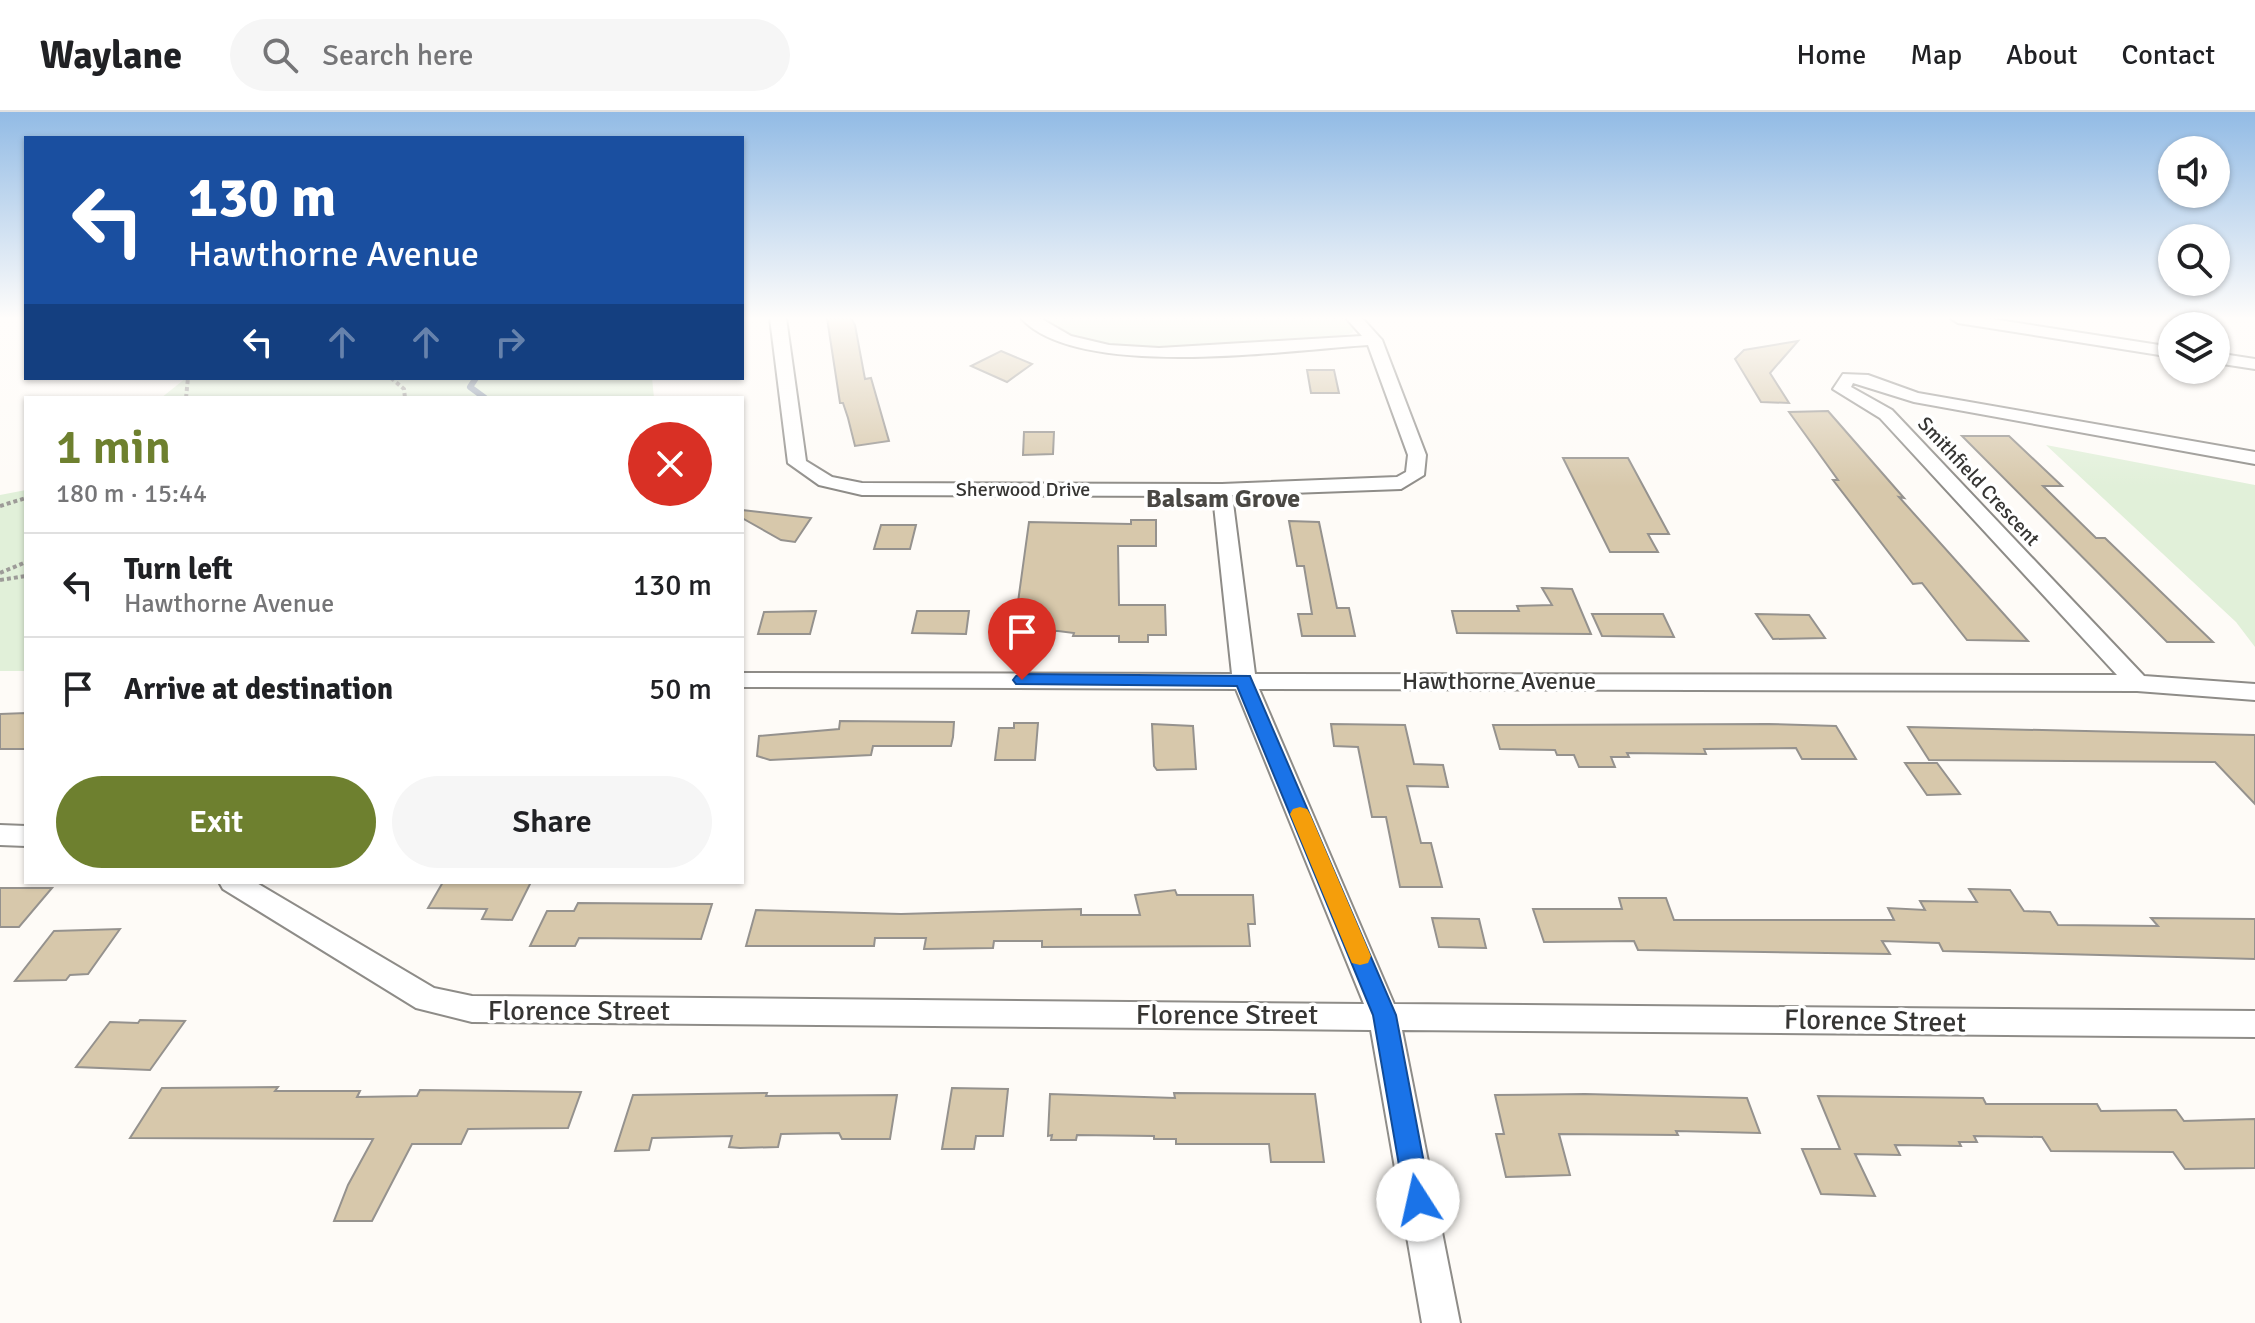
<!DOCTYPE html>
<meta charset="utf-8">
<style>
body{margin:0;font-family:Signika,sans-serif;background:#f6f6f6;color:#202124;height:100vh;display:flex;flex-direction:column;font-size:30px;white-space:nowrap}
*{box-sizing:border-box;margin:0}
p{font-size:26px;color:#757577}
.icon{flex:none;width:44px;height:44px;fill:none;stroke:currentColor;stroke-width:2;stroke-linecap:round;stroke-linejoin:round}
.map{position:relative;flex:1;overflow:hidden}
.details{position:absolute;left:24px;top:284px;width:720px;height:488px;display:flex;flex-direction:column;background:#fff;border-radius:0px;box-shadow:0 2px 6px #0004}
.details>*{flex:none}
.banner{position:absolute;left:24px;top:24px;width:720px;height:244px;border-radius:0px;box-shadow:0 2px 6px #0004;background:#1a4fa0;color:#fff;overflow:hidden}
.controls{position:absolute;left:2158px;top:24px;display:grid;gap:16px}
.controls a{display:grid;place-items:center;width:72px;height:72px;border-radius:50%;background:#fff;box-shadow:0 2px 6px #0004;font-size:40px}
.pin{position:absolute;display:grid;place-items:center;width:68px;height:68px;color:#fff;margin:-82px -34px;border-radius:50% 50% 50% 0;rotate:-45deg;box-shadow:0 0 8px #0007}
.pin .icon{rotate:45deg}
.me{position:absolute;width:88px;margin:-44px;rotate:350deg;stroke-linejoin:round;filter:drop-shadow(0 0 6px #0008)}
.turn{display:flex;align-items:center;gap:28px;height:168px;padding:0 32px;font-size:36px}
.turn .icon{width:104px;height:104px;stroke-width:2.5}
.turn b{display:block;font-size:56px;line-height:68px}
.lanes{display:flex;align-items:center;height:76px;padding:0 32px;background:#0003;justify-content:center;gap:40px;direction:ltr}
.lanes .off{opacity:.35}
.round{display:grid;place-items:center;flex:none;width:84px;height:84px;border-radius:42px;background:#f6f6f6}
.summary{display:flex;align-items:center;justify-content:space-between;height:136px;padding:0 32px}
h1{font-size:48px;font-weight:600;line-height:60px;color:#6e802f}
.cta{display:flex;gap:16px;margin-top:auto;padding:16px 32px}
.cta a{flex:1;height:92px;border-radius:48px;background:#6e802f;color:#fff;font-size:32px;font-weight:600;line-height:92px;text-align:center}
.cta a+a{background:#f6f6f6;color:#202124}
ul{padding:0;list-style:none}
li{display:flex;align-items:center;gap:24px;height:104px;padding:0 32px;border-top:2px solid #e0e0e0}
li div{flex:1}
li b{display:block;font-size:30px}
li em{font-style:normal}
header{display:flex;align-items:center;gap:48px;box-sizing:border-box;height:112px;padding:0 40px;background:#fff;border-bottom:2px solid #e0e0e0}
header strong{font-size:38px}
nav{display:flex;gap:44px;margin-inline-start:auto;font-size:28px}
.search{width:560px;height:72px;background:#f6f6f6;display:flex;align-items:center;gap:20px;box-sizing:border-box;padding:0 28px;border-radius:44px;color:#757577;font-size:30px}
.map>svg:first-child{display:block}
.green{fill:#e1f0d9}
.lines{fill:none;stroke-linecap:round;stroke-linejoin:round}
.stream{stroke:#8c9aac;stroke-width:6}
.building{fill:#d7c8ab;stroke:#95928e;stroke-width:2}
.street-casing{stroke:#8e8c88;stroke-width:4}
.path{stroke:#9d9b98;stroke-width:4;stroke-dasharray:4 3;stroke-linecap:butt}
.street{fill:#fff;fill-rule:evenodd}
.route{fill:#1a73e8;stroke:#114b97;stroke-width:2}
.slow{fill:#f59e0b}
.labels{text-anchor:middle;stroke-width:7;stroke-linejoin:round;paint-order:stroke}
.far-street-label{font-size:20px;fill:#363533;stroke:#fff}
.street-label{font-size:24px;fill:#363533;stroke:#fff}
.neighbourhood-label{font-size:26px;font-weight:bold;fill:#4a4844;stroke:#fff}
.near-street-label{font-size:28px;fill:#363533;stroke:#fff}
</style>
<header>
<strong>Waylane</strong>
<div class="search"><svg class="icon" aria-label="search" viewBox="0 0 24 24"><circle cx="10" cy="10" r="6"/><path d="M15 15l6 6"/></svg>Search here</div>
<nav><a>Home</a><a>Map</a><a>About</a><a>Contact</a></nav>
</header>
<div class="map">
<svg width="2255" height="1211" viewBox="0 0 2255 1211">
<rect width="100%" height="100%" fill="#fefbf7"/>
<!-- green -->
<g class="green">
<path d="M1040 206H1343L1354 217 1352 221 1337 225C1261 230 1102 255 1040 206Z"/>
<path d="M186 266H652L654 286H161Z"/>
<path d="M2046 333 2255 373V535L2236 510Z"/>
<path d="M26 378V559H0V383Z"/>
</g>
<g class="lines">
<!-- stream -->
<path class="stream" d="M476 266 470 275 485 286"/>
</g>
<!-- building -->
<g class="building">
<path d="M827 206H851L855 213 865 267 871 266 889 329 855 334 848 306 843 291H840Z"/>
<path d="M1798 229 1770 261 1789 291 1761 290 1735 247 1744 238Z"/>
<path d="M1001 239 1032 252 1007 270 971 254Z"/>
<path d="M1307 258H1334L1339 281H1311Z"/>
<path d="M1828 299 1904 386 1899 385 2028 529 1967 528 1922 471 1913 472 1833 368H1838L1789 300Z"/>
<path d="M1024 320H1054L1053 342 1023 343Z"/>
<path d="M1962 324H2009L2062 374H2043L2096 426H2105L2213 530H2167Z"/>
<path d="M1563 346H1628L1669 422H1648L1658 440H1610Z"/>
<path d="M742 398 811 406 795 430 781 428 742 406Z"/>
<path d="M1131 408H1156V434H1118L1119 493H1165L1166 523H1148V530H1119V524H1073L1074 521 1058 519H1014L1029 410 1131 412Z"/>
<path d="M1289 409 1319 410 1337 496H1349L1355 524H1302L1298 502H1312L1304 454H1297Z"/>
<path d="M881 413H916L910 437H874Z"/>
<path d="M1542 476 1572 477 1591 522 1457 521 1452 499H1519L1517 494 1552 493Z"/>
<path d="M816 499 810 522H758L764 500Z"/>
<path d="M917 499H969L966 522 912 521Z"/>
<path d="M1592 502H1663L1674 525 1602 524Z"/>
<path d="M1756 502 1809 503 1825 526 1773 527Z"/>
<path d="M26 601V637H0V602Z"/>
<path d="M840 609 954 610 953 625 951 634H873L871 643 770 648 757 644 759 624 839 617Z"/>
<path d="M1014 611H1038L1035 648H995L999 616H1014Z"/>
<path d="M1152 612 1193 614 1196 657 1157 658 1154 654Z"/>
<path d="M1331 612 1405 613 1414 652 1443 653 1448 675 1407 674 1421 731H1431L1442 775H1400L1386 705H1372L1358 635 1334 634Z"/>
<path d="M1768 612 1836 614 1856 647H1802L1796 636 1704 637 1706 642 1627 641 1629 645H1611L1615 655H1579L1574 643H1557L1555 638 1500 637 1493 613Z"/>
<path d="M1908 615 2255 623V692L2215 650 1929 648Z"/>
<path d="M1905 651H1937L1960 682 1927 683Z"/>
<path d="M443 770H531L512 808 482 807 487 797 428 796Z"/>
<path d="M0 776H52L19 815H0Z"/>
<path d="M1969 777 2010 778 2024 799 2050 800 2058 813 2158 814 2151 806 2255 807V847L1943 839 1939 831 1882 829 1890 842 1638 838 1634 829 1544 830 1533 797H1622L1619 786H1666L1674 808H1894L1888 796 1925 798 1920 789 1977 790Z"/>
<path d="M1175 778 1177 783H1253L1255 812H1248L1250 834 1042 835V829H994L993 836 924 837 926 826H875L874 834H746L756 798 901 802 1081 797V803H1140L1135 783Z"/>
<path d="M578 791 712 792 701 827 579 826 575 834H530L547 799H574Z"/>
<path d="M1432 806 1479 807 1486 836 1439 835Z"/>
<path d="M120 817 88 862 70 863 66 868 15 869 54 819Z"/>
<path d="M140 908 185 909 150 958 76 955 110 910 138 911Z"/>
<path d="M278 975 275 979H360L357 985 417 984 420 978 581 980 568 1016 468 1017 461 1032H412L372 1109H334L348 1073 373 1027 130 1026 162 976Z"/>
<path d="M952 976 1008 977 1003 1024H976L974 1037H942Z"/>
<path d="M767 981 766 984 897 983 890 1027H842L839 1021 781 1022 778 1035 740 1036 729 1035 732 1024 652 1026 649 1038 615 1039 633 983Z"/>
<path d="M1174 981 1315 982 1324 1050H1271L1269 1032H1176V1027H1154V1024L1077 1023 1076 1028H1051L1052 1023 1048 1024 1050 982 1175 986Z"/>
<path d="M1585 982 1747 986 1760 1021 1676 1019 1678 1023 1559 1022 1570 1063 1506 1065 1496 1022H1504L1495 983Z"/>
<path d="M1818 984 1983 986 1986 992H2097L2101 999 2176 998 2184 1009 2255 1007V1056L2185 1057 2173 1040 2051 1039 2042 1025 1974 1024 1977 1030H1959L1961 1034 1895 1033 1900 1043 1855 1042 1875 1084 1821 1082 1802 1037H1840Z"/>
</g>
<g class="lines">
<defs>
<g id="street">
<path d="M770 206H786L806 349 832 365 862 371 1222 372 1397 365 1406 360 1408 343 1368 233C1288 238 1077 269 1021 206H1040L1071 224 1109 233 1159 236 1362 224 1346 206H1362L1382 228 1426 343 1424 363 1401 377 1232 383 1255 562 2117 563 1880 306 1833 277 1843 262 1868 263 1918 281 2255 340V352L1914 290 1853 271 1851 275 1892 298 2144 564 2255 572V588L2137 579 1259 577 1394 892 2255 899V925L1402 918 1460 1211H1422L1371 918 472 910 416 896 223 777 219 770H255L434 876 472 884 1364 892 1236 577 742 575V561L1232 562 1213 384 862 383 819 373 788 351Z"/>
<path d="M1950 206H1986L2172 235V245L1958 211Z"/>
<path d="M2216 241 2255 247V257L2216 251Z"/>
<path d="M0 713 26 714V734L0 733Z"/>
</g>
</defs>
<!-- street casing -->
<use href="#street" class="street-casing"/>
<!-- path -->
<g class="path">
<path d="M391 266 404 277 405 286"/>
<path d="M186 286 188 266"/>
<path d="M0 394 26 386"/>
<path d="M0 461 26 450"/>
<path d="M0 468 26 464"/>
</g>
<!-- street -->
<use href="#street" class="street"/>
</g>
<!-- sky -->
<linearGradient id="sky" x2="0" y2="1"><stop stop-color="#92bbe5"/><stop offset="0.55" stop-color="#fffdfb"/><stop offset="1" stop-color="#fffdfb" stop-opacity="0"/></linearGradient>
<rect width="2255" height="375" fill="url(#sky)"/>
<!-- route -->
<path class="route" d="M1022 562 1250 564 1396 903 1431 1088 1427 1097 1418 1100 1409 1097 1405 1088 1373 903 1237 574 1016 572 1013 568 1016 564Z"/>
<!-- slow -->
<path class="slow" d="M1300 695 1307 697 1310 702 1371 844 1368 851 1360 853 1352 851 1349 844 1290 702 1293 697Z"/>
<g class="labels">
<!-- far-street labels -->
<g class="far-street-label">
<text transform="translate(1979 369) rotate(47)" y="7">Smithfield Crescent</text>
<text x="1023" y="384">Sherwood Drive</text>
</g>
<!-- street labels -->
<g class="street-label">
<text x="1499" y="577">Hawthorne Avenue</text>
</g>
<!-- neighbourhood labels -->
<g class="neighbourhood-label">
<text x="1223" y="395">Balsam Grove</text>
</g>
<!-- near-street labels -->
<g class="near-street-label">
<text x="579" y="908">Florence Street</text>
<text x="1227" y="912">Florence Street</text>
<text transform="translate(1875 908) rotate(1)" y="10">Florence Street</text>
</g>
</g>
</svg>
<div class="controls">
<a><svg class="icon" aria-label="sound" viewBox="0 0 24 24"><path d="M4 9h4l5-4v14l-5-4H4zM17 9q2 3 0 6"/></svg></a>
<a><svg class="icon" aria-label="search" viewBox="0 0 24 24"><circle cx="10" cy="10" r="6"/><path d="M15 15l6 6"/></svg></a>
<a><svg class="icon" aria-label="layers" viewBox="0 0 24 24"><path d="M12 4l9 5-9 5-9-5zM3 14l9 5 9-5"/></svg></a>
</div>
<div class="pin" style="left:1022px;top:568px;background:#d93025"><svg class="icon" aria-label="arrive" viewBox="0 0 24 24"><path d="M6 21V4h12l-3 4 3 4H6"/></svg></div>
<svg class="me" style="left:1418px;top:1088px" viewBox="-20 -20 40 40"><circle r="19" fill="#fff"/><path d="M0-13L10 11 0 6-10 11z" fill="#1a73e8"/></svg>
<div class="banner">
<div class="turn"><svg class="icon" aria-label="left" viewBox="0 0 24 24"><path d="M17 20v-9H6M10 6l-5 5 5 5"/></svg><div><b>130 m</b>Hawthorne Avenue</div></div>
<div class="lanes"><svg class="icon" aria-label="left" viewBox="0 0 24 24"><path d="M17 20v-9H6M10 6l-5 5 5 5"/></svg><svg class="icon off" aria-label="ahead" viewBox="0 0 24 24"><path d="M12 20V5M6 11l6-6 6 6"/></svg><svg class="icon off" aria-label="ahead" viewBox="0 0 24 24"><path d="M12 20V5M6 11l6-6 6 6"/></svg><svg class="icon off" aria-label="right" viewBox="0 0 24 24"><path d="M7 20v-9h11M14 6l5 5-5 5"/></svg></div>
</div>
<section class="details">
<div class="summary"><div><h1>1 min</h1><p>180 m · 15:44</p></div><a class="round" style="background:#d93025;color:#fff"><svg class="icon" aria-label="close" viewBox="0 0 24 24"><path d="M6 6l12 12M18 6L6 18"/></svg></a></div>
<ul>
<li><svg class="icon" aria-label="left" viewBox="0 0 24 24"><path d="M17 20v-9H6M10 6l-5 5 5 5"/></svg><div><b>Turn left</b><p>Hawthorne Avenue</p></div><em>130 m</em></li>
<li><svg class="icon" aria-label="arrive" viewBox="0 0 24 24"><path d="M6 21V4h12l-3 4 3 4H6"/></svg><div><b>Arrive at destination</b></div><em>50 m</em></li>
</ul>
<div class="cta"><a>Exit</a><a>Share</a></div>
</section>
</div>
